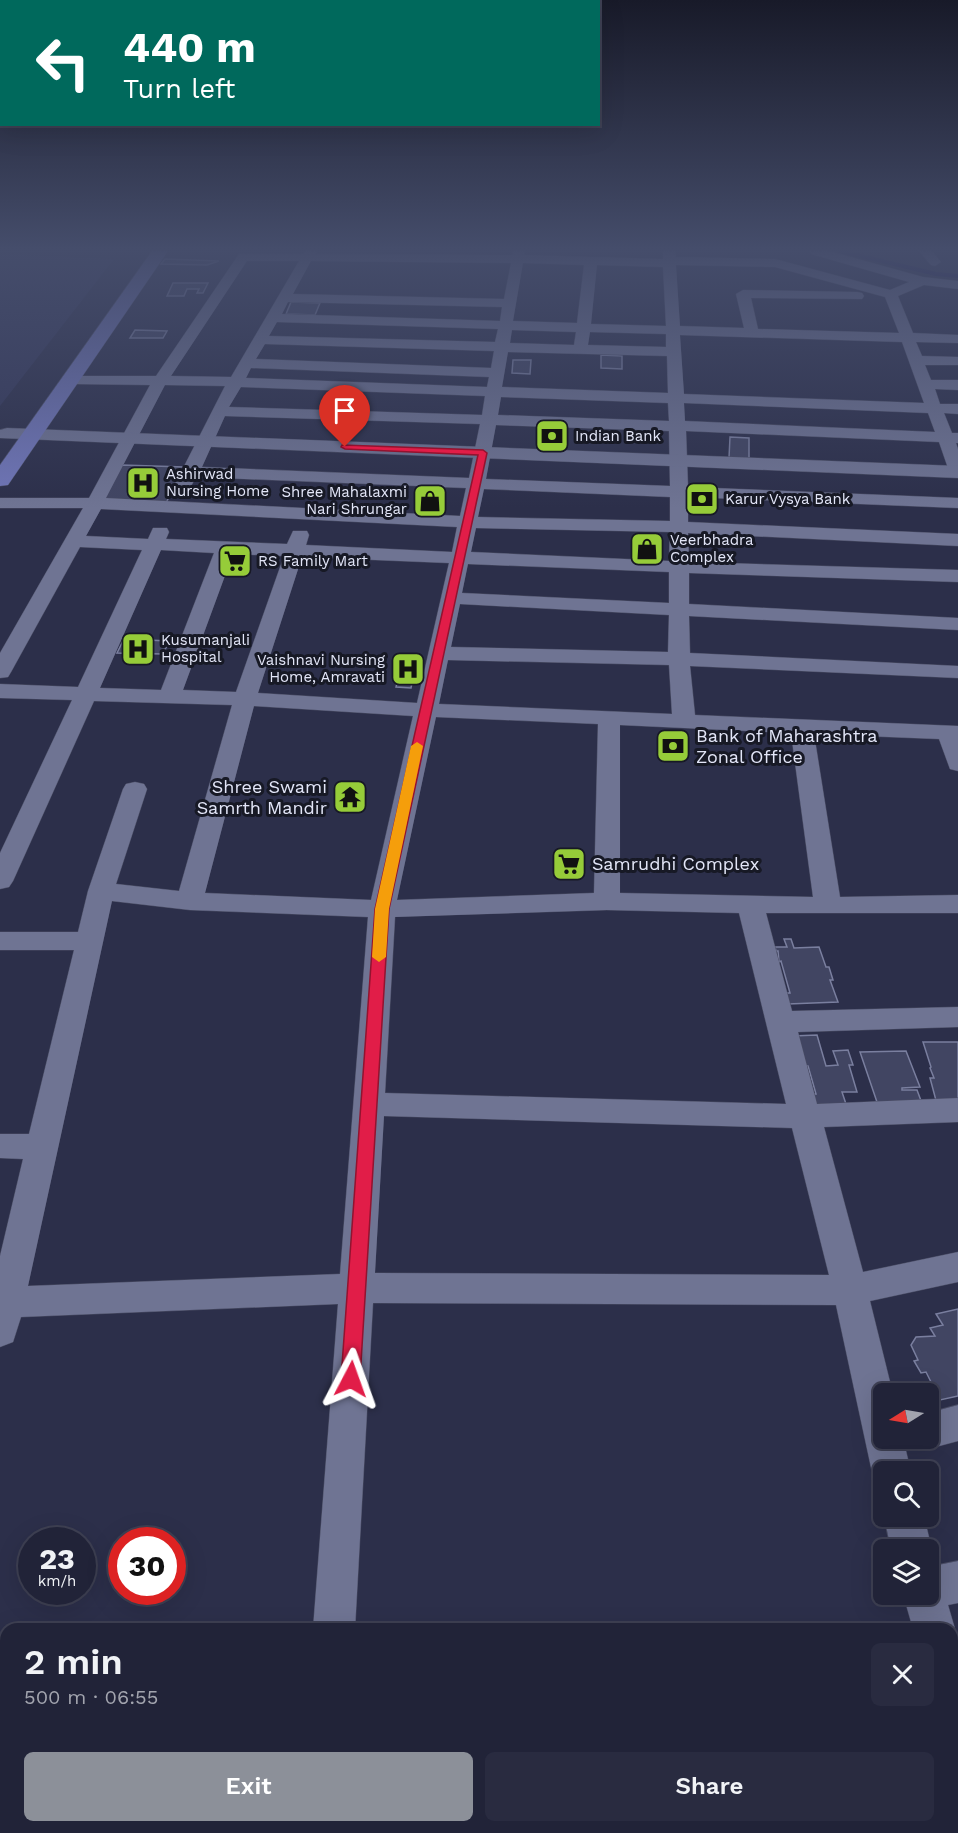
<!DOCTYPE html>
<meta charset="utf-8">
<style>
body{margin:0;font-family:"Work Sans",sans-serif;background:#292b40;color:#f1f3f6;height:100vh;display:flex;flex-direction:column;font-size:22px;white-space:nowrap}
*{box-sizing:border-box;margin:0}
p{font-size:20px;color:#a2a4ae}
.icon{flex:none;width:33px;height:33px;fill:none;stroke:currentColor;stroke-width:2;stroke-linecap:round;stroke-linejoin:round}
.map{position:relative;flex:1;overflow:hidden}
.drawer{position:absolute;left:0px;top:1623px;width:958px;height:210px;display:flex;flex-direction:column;background:#212338;border-radius:18px 18px 0 0;box-shadow:0 6px 24px #0002,0 0 0 2px #3e4053}
.drawer>*{flex:none}
.banner{position:absolute;left:0px;top:0px;width:600px;height:126px;box-shadow:0 6px 24px #0002,0 0 0 2px #3e4053;background:#00695c;color:#fff;overflow:hidden}
.needle{width:39px;rotate:259deg}
.fabs{position:absolute;left:873px;top:1383px;display:grid;gap:12px}
.fabs a{display:grid;place-items:center;width:66px;height:66px;border-radius:9px;background:#212338;box-shadow:0 6px 24px #0002,0 0 0 2px #3e4053;font-size:30px}
.speed{position:absolute;left:18px;top:1527px;display:flex;gap:12px;font-size:30px;font-weight:700;text-align:center}
.speed>*{display:grid;place-content:center;width:78px;height:78px;border-radius:50%;background:#212338;box-shadow:0 6px 24px #0002,0 0 0 2px #3e4053;line-height:1}
.speed small{font-size:15px;font-weight:400}
.speed .limit{border:9px solid #d22;background:#fff;color:#111}
.pin{position:absolute;display:grid;place-items:center;width:51px;height:51px;color:#fff;margin:-62px -26px;border-radius:50% 50% 50% 0;rotate:-45deg;box-shadow:0 0 6px #0007}
.pin .icon{rotate:45deg}
.me{position:absolute;width:66px;margin:-33px;rotate:4deg;stroke-linejoin:round;filter:drop-shadow(0 0 4px #0008)}
.turn{display:flex;align-items:center;gap:21px;height:126px;padding:0 24px;font-size:27px}
.turn .icon{width:78px;height:78px;stroke-width:2.5}
.turn b{display:block;font-size:42px;line-height:51px}
.round{display:grid;place-items:center;flex:none;width:63px;height:63px;border-radius:9px;background:#292b40}
.overview{display:flex;align-items:center;justify-content:space-between;height:102px;padding:0 24px}
h1{font-size:36px;font-weight:600;line-height:45px}
.primary-button{display:flex;gap:12px;margin-top:auto;padding:12px 24px}
.primary-button a{flex:1;height:69px;border-radius:9px;background:#8c9099;color:#fff;font-size:24px;font-weight:600;line-height:69px;text-align:center}
.primary-button a+a{background:#292b40;color:#f1f3f6}
.map>svg:first-child{display:block}
.built{fill:#34385a}
.lines{fill:none;stroke-linecap:round;stroke-linejoin:round}
.stream{stroke:#17144d;stroke-width:4}
.building{fill:#414562;stroke:#7a7f9f;stroke-width:1.5}
.minor-casing{stroke:#4a4d64;stroke-width:1}
.tertiary-casing{stroke:#4a4d64;stroke-width:1}
.primary-casing{stroke:#4a4d64;stroke-width:1}
.minor{fill:#6f7493;fill-rule:evenodd}
.tertiary{fill:#6f7493;fill-rule:evenodd}
.primary{fill:#7076b8;fill-rule:evenodd}
.route{fill:#e11d48;stroke:#92132f;stroke-width:1.5}
.slow{fill:#f59e0b}
.labels{text-anchor:middle;stroke-width:6;stroke-linejoin:round;paint-order:stroke}
.far-poi-label{font-size:15px;fill:#e3e6f8;stroke:#171925;text-anchor:start}
.poi-label{font-size:18px;fill:#e3e6f8;stroke:#171925;text-anchor:start}
</style>
<div class="map">
<svg width="958" height="1833" viewBox="0 0 958 1833">
<rect width="100%" height="100%" fill="#2c2f4a"/>
<!-- built -->
<path class="built" d="M0 254 114 259 0 406Z"/>
<g class="lines">
<!-- stream -->
<path class="stream" d="M840 251 936 274 958 276"/>
</g>
<!-- building -->
<g class="building">
<path d="M165 259 219 261 207 265 161 264Z"/>
<path d="M173 283H208L203 293H197L199 289H187L184 296H167Z"/>
<path d="M291 302 320 303 315 315 286 314Z"/>
<path d="M135 330 167 331 163 338H130Z"/>
<path d="M601 355 622 356V369L601 368Z"/>
<path d="M513 360H531L530 374 512 373Z"/>
<path d="M730 437 749 438V460L729 458Z"/>
<path d="M122 465 184 467 166 503 101 502Z"/>
<path d="M124 639 169 641 163 654 117 653Z"/>
<path d="M402 662H416L411 688 396 687Z"/>
<path d="M784 939H791L794 948 819 947 826 967H829L833 980H830L838 1002 788 1004 785 993H790L781 961 779 962 778 951H776L775 947H787Z"/>
<path d="M817 1035 826 1066 838 1065 833 1051 848 1050 853 1065H849L857 1092H842L846 1104 808 1105 804 1094H816L808 1066H800L792 1036Z"/>
<path d="M923 1042H958V1107L938 1108 930 1078H934L930 1068 931 1067Z"/>
<path d="M906 1051 920 1087 902 1088V1090H917L923 1106 879 1108 860 1052Z"/>
<path d="M958 1309V1396L940 1400 926 1372 921 1373 914 1361 918 1360 911 1345 916 1337 935 1336 930 1328 943 1325 936 1314Z"/>
</g>
<g class="lines">
<defs>
<g id="minor">
<path d="M305 251H317L316 254 512 255 513 251H525L524 255 663 259V251H675L676 257 775 259 890 290 909 282 811 254 809 251H829L923 277 958 281V289L924 285 898 296 913 333 958 335V343L916 342 922 356 958 357V365H925L931 380H958V390L935 389 940 404H958V414L944 413 952 433H958V443H956L958 449V476L952 475 949 471 939 442 686 431 688 487 958 498V508L688 497V522L958 534V546L688 533 689 562 958 570V582L689 573V604L958 618V630L689 616 690 653 958 666V678L690 666 695 715 958 726V771L950 769 939 739 814 734 840 897 958 895V913H766L792 1011 958 1007V1027L798 1032 817 1104 958 1098V1122L824 1127 863 1272 958 1252V1282L870 1301 893 1394H884V1438H903L911 1472H884V1487L878 1485 872 1472 836 1305 373 1303 355 1629H313L338 1304 21 1317 13 1342 0 1347V1256L23 1159 0 1158V1134H29L74 950H0V932H78L88 891 123 789 126 784 135 782 144 784 147 789 116 884 179 891 232 705 94 701 13 881 9 887 0 889V853L72 700 0 698V684L78 687 142 550 80 547 11 672 8 677 0 678V653L83 508H0V498H89L150 385 72 384 64 379 67 376H156L239 254H303ZM247 261H299L231 377 171 376ZM311 261 511 263 504 299 293 294ZM523 263 584 265 577 323 513 321ZM597 265 663 267 666 326 591 324ZM676 265 775 267 885 297 899 333 758 329 751 298 862 299 864 296 862 293 857 292 743 290 736 294 744 328 680 326ZM288 302 502 307 500 321 282 314ZM277 322 498 329 495 342 269 336ZM512 330 576 332 574 345 510 343ZM590 332 666 334V347L588 345ZM680 335 902 342 924 403 684 394ZM265 344 494 351 491 368 256 359ZM508 352 667 356 668 393 502 387ZM251 368 489 377 487 387 246 378ZM165 385 225 386 175 484 178 488H190L196 477 466 488 460 516 106 498ZM241 387 485 396 482 415 229 407ZM501 397 668 403 669 421 498 415ZM684 403 928 413 935 432 685 421ZM225 416 480 424 469 478 202 467ZM496 425 669 431 670 486 486 479ZM484 489 670 497V521L478 517ZM101 509 457 527 452 552 306 545 309 535 307 531H293L287 544 166 539 169 532 167 528H153L148 539 86 536ZM476 528 670 532 669 561 471 552ZM161 550 214 553 161 690 100 688ZM233 554 284 556 236 692 183 690ZM302 557 449 563 417 703 258 693ZM468 564 669 572V603L462 593ZM460 604 669 615 668 652 451 647ZM448 660 669 665 672 714 439 704ZM254 706 413 716 371 900 205 893ZM436 717 598 724 594 893 397 900ZM620 725 791 733 813 897 620 893ZM112 901 190 910 368 917 340 1274 28 1286ZM607 910 739 913 786 1104 385 1093 395 917ZM384 1116 792 1128 829 1275 375 1273Z"/>
<path d="M919 251H932L941 262 935 266 931 265Z"/>
<path d="M958 1405V1441L928 1449 914 1444 912 1438H928V1413Z"/>
<path d="M884 1516H924L932 1550 928 1559V1550H891Z"/>
<path d="M958 1561V1603L948 1605 955 1629 952 1636V1629H913L903 1594H928V1567Z"/>
<path d="M952 1677 958 1679V1741L952 1739Z"/>
<path d="M298 1827H344V1833H296Z"/>
</g>
<path id="tertiary" d="M7 428 958 466V478L0 438V430Z"/>
<path id="primary" d="M152 251H168L8 485 0 486V465Z"/>
</defs>
<!-- minor casing -->
<use href="#minor" class="minor-casing"/>
<!-- tertiary casing -->
<use href="#tertiary" class="tertiary-casing"/>
<!-- primary casing -->
<use href="#primary" class="primary-casing"/>
<!-- minor -->
<use href="#minor" class="minor"/>
<!-- tertiary -->
<use href="#tertiary" class="tertiary"/>
<!-- primary -->
<use href="#primary" class="primary"/>
</g>
<!-- sky -->
<linearGradient id="sky" x2="0" y2="1"><stop stop-color="#181a29"/><stop offset="0.49" stop-color="#454d6b"/><stop offset="1" stop-color="#454d6b" stop-opacity="0"/></linearGradient>
<rect width="958" height="508" fill="url(#sky)"/>
<!-- route -->
<path class="route" d="M342 445 483 450 487 453 389 909 360 1379 357 1385 351 1387 344 1385 341 1379 375 909 478 455 345 449 341 447Z"/>
<!-- slow -->
<path class="slow" d="M417 742 423 746 389 909 386 957 379 962 372 957 375 909 411 746Z"/>
<!-- icons -->
<defs>
<symbol id="bank-square" viewBox="-11 -11 22 22"><rect x="-9" y="-9" width="18" height="18" rx="4" fill="#96cc39" stroke="#171925"/><path d="M-6-4H6V4H-6ZM0-2.3a2.3 2.3 0 1 0 0 4.6a2.3 2.3 0 1 0 0-4.6Z" fill="#111"/></symbol>
<symbol id="hospital-square" viewBox="-11 -11 22 22"><rect x="-9" y="-9" width="18" height="18" rx="4" fill="#96cc39" stroke="#171925"/><path d="M-5-5h3v3.5h4V-5h3V5h-3V1.5h-4V5h-3Z" fill="#111"/></symbol>
<symbol id="shop-square" viewBox="-11 -11 22 22"><rect x="-9" y="-9" width="18" height="18" rx="4" fill="#96cc39" stroke="#171925"/><path d="M-5-2.5h2.3a2.7 3.5 0 0 1 5.4 0H5L5.5 6h-11ZM-1.5-2.5h3a1.5 2.3 0 0 0-3 0Z" fill="#111"/></symbol>
<symbol id="supermarket-square" viewBox="-11 -11 22 22"><rect x="-9" y="-9" width="18" height="18" rx="4" fill="#96cc39" stroke="#171925"/><path d="M-6-5.5h2.5l.6 2H6L4.5 2H-2.5L-4.4-4H-6ZM-1.5 3.2a1.3 1.3 0 1 0 .1 0ZM3 3.2a1.3 1.3 0 1 0 .1 0Z" fill="#111"/></symbol>
<symbol id="temple-square" viewBox="-11 -11 22 22"><rect x="-9" y="-9" width="18" height="18" rx="4" fill="#96cc39" stroke="#171925"/><path d="M0-6L5-2H3V0L6.5 2.5H4V6H1.5V3h-3V6H-4V2.5H-6.5L-3 0V-2H-5Z" fill="#111"/></symbol>
</defs>
<g fill-rule="evenodd">
<use href="#bank-square" x="533" y="417" width="38" height="38"/>
<use href="#hospital-square" x="124" y="464" width="38" height="38"/>
<use href="#bank-square" x="683" y="480" width="38" height="38"/>
<use href="#shop-square" x="411" y="482" width="38" height="38"/>
<use href="#shop-square" x="628" y="530" width="38" height="38"/>
<use href="#supermarket-square" x="216" y="542" width="38" height="38"/>
<use href="#hospital-square" x="119" y="630" width="38" height="38"/>
<use href="#hospital-square" x="389" y="650" width="38" height="38"/>
<use href="#bank-square" x="654" y="727" width="38" height="38"/>
<use href="#temple-square" x="331" y="778" width="38" height="38"/>
<use href="#supermarket-square" x="550" y="845" width="38" height="38"/>
</g>
<g class="labels">
<!-- far-poi labels -->
<g class="far-poi-label">
<text x="575" y="441">Indian Bank</text>
<text x="166" y="479">Ashirwad<tspan x="166" dy="17">Nursing Home</tspan></text>
<text x="407" y="497" text-anchor="end">Shree Mahalaxmi<tspan x="407" dy="17">Nari Shrungar</tspan></text>
<text x="725" y="504">Karur Vysya Bank</text>
<text x="670" y="545">Veerbhadra<tspan x="670" dy="17">Complex</tspan></text>
<text x="258" y="566">RS Family Mart</text>
<text x="161" y="645">Kusumanjali<tspan x="161" dy="17">Hospital</tspan></text>
<text x="385" y="665" text-anchor="end">Vaishnavi Nursing<tspan x="385" dy="17">Home, Amravati</tspan></text>
</g>
<!-- poi labels -->
<g class="poi-label">
<text x="696" y="742">Bank of Maharashtra<tspan x="696" dy="21">Zonal Office</tspan></text>
<text x="327" y="793" text-anchor="end">Shree Swami<tspan x="327" dy="21">Samrth Mandir</tspan></text>
<text x="592" y="870">Samrudhi Complex</text>
</g>
</g>
</svg>
<div class="fabs">
<a><svg class="needle" viewBox="-14 -14 28 28"><path d="M0-13l5 13h-10z" fill="#e53935"/><path d="M0 13l5-13h-10z" fill="#a2a4ae"/></svg></a>
<a><svg class="icon" aria-label="search" viewBox="0 0 24 24"><circle cx="10" cy="10" r="6"/><path d="M15 15l6 6"/></svg></a>
<a><svg class="icon" aria-label="layers" viewBox="0 0 24 24"><path d="M12 4l9 5-9 5-9-5zM3 14l9 5 9-5"/></svg></a>
</div>
<div class="speed"><div>23<small>km/h</small></div><div class="limit">30</div></div>
<div class="pin" style="left:345px;top:447px;background:#d93025"><svg class="icon" aria-label="arrive" viewBox="0 0 24 24"><path d="M6 21V4h12l-3 4 3 4H6"/></svg></div>
<svg class="me" style="left:351px;top:1379px" viewBox="-20 -20 40 40"><path d="M0-17L14 15 0 8-14 15z" fill="#e11d48" stroke="#fff" stroke-width="4"/></svg>
<div class="banner">
<div class="turn"><svg class="icon" aria-label="left" viewBox="0 0 24 24"><path d="M17 20v-9H6M10 6l-5 5 5 5"/></svg><div><b>440 m</b>Turn left</div></div>
</div>
<section class="drawer">
<div class="overview"><div><h1>2 min</h1><p>500 m · 06:55</p></div><a class="round"><svg class="icon" aria-label="close" viewBox="0 0 24 24"><path d="M6 6l12 12M18 6L6 18"/></svg></a></div>
<div class="primary-button"><a>Exit</a><a>Share</a></div>
</section>
</div>
